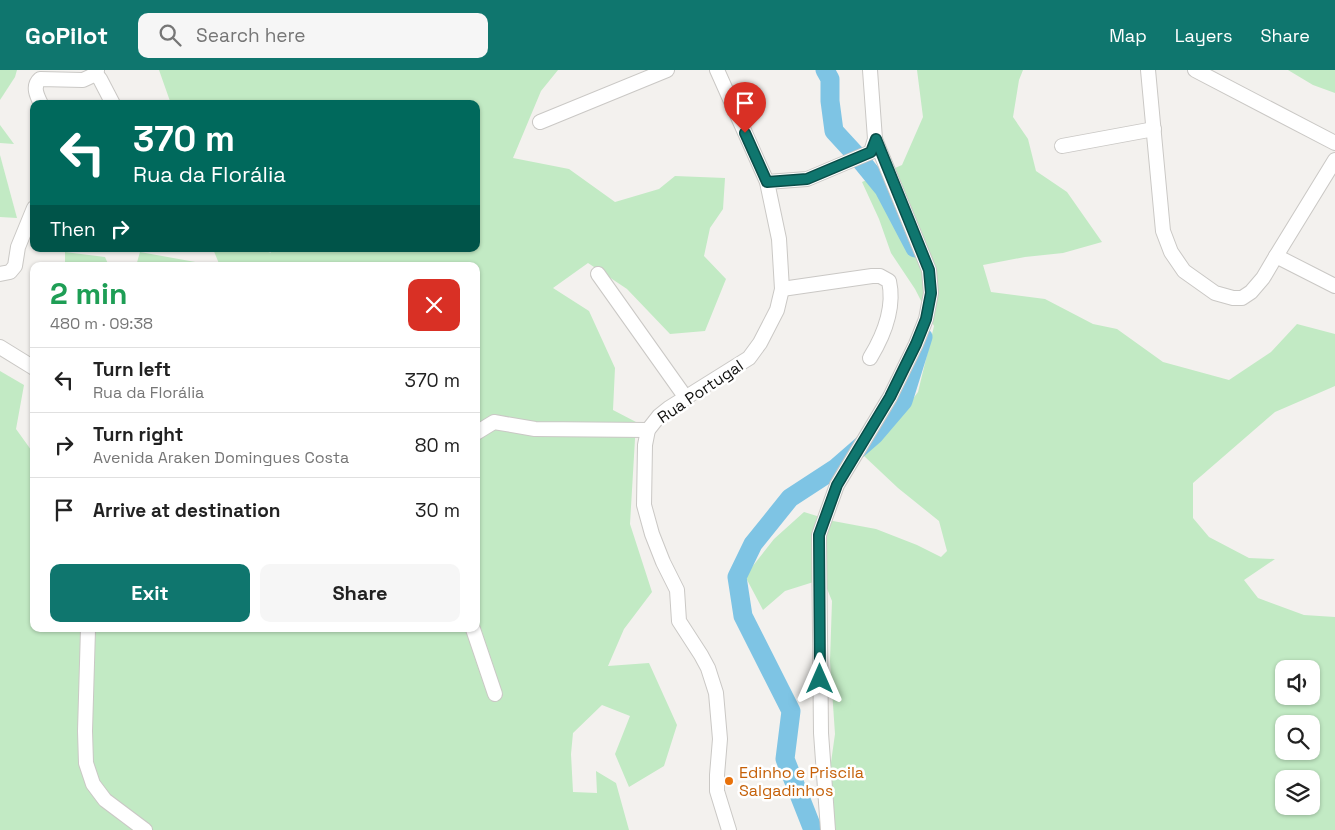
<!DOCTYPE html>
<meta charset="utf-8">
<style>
body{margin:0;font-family:"Space Grotesk",sans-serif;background:#f6f6f6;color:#222;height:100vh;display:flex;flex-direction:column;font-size:19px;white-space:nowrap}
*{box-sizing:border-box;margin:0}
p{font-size:16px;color:#767676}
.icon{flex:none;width:28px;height:28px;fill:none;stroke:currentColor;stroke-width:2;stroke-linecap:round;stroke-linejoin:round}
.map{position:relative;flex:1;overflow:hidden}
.sheet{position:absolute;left:30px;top:192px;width:450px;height:370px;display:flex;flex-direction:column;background:#fff;border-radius:10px;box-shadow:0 1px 4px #0004}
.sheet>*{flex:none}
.top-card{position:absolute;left:30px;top:30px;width:450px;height:152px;border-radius:10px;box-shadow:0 1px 4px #0004;background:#00695c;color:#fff;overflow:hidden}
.tools{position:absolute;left:1275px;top:590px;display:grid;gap:10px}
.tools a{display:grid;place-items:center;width:45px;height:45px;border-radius:10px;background:#fff;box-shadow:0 1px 4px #0004;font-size:25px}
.pin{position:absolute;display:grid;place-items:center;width:42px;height:42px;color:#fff;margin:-51px -21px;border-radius:50% 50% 50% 0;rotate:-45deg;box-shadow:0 0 5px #0007}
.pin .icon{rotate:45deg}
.me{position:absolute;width:55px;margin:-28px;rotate:0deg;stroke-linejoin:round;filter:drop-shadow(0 0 4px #0008)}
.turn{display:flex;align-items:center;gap:18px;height:105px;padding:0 20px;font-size:22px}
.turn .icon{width:65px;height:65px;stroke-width:2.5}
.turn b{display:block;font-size:35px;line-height:42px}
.then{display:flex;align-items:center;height:48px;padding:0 20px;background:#0003;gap:10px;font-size:19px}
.round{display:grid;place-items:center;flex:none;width:52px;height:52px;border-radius:10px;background:#f6f6f6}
.overview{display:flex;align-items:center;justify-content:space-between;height:85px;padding:0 20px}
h1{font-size:30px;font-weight:600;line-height:38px;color:#1e9e55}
.button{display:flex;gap:10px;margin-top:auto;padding:10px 20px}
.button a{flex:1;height:58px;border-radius:10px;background:#0f766e;color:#fff;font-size:20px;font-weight:600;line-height:58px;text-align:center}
.button a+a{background:#f6f6f6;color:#222}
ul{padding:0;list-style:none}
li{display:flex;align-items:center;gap:15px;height:65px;padding:0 20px;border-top:1px solid #e0e0e0}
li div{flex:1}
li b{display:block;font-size:19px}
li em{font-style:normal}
header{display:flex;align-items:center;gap:30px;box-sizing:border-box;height:70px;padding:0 25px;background:#0f766e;color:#fff}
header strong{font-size:24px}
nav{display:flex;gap:28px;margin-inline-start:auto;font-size:18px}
.search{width:350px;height:45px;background:#f6f6f6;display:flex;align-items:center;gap:12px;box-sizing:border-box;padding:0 18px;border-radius:10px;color:#767676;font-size:19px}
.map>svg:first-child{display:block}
.green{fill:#c2eac4;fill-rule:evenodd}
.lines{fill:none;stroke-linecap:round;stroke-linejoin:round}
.river{stroke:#7ec4e4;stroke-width:19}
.minor-casing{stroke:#cac8c5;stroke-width:16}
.minor{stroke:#fff;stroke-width:14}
.route-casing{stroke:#0a4d48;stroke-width:12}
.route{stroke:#0f766e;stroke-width:9}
.food-dot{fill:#e8710a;stroke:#fff;stroke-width:2}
.labels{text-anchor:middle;stroke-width:5;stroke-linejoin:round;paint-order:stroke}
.street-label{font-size:16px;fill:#11110f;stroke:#fff}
.food-label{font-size:16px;fill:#c56008;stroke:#fff;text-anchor:start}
</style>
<header>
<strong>GoPilot</strong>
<div class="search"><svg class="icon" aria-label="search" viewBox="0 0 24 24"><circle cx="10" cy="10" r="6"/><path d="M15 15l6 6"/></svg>Search here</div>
<nav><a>Map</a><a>Layers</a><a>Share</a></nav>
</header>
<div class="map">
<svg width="1335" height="760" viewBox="0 0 1335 760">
<rect width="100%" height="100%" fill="#f3f1ee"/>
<!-- green -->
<g class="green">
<path d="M0 0H17L15 7 0 30Z"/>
<path d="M159 0H558L541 21 513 88 569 99 615 132 659 119 675 106 725 108 723 139 710 158 704 186 726 209 705 261 670 264 627 219 588 193 553 218 589 241 615 298 613 340 636 352 630 454 652 522 624 559 608 596 649 593 677 655 664 696 629 717 615 684 630 646 602 635 573 663 571 684 573 722 597 723 596 701 616 713 629 760H0V301L24 315 16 359 34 384V559H476V196H220L213 179H261L271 183 269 179H476V34H171Z"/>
<path d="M917 0H1023L1019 10 1013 47 1028 69 1036 101 1067 122 1102 172 1063 183 1025 187 983 195 991 222 1045 229 1093 254 1117 259 1163 292 1229 310 1271 282 1297 254 1335 264V316L1275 342 1193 413V448L1209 467 1249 488 1275 489 1244 510 1258 528 1304 545 1335 547V760H830L827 721 835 664 830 591 832 531 823 509 785 521 763 540 745 506 774 469 804 442 833 451 876 459 917 475 941 487 947 481 939 451 898 418 864 386 898 349 918 322 934 256 915 219 891 183 879 149 862 112 902 95 923 47ZM1284 599H1311V626H1284ZM1284 654H1311V681H1284ZM1284 709H1311V736H1284Z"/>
<path d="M1288 0H1335V23L1313 15Z"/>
<path d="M0 55 14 74 0 73Z"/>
<path d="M0 85 17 148 0 147Z"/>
<path d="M65 182 105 187 109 196H65Z"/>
<path d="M140 182 212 195 211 196H136Z"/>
</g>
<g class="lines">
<!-- river -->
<g class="river">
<path d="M825 0 830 9V31L834 61 857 86 884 119 915 178"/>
<path d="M813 760 785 689 791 641 743 546 737 507 753 474 790 428 836 398 874 365 903 331 923 267"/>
</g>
<defs>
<g id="minor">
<path d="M717 0 767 112 779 169 782 219 777 240 760 273 749 288 669 338 659 346 648 360 645 375 644 435 652 464 663 492 677 520 679 551 701 585 708 598 716 623 720 669 717 705V721L729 760"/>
<path d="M1148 0 1163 161 1171 182 1184 201 1215 223 1233 228H1242L1251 222 1263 208 1276 186 1335 90"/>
<path d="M1195 0 1335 73"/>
<path d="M96 4 100 9 113 34"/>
<path d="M41 34C37 26 32 16 40 9L83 10 96 4 97 0"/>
<path d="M540 52 667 0"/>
<path d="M1062 76 1154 59"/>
<path d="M767 112 807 109 871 82 875 69 870 0"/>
<path d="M1276 186 1335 216"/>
<path d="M0 204 10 202 15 196 18 177 34 138"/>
<path d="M598 204 686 328"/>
<path d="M782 219 872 206H880L889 211C895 238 884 265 870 288"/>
<path d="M0 277 34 298"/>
<path d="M476 363 494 352 535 359 648 360"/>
<path d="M88 559 85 661 86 693 93 714 105 730 145 760"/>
<path d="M473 559 495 624"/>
<path d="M828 760 821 663 819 465 837 415 890 327 916 274 926 249 931 223 929 200 875 69"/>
</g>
</defs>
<!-- minor casing -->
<use href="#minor" class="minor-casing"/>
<!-- minor -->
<use href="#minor" class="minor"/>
</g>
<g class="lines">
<defs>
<path id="route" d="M745 63 767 112 807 109 871 82 876 69 929 200 931 223 926 249 916 274 890 327 837 415 819 465 820 609"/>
</defs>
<!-- route casing -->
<use href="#route" class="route-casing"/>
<!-- route -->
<use href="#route" class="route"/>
</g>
<!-- markers -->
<circle class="food-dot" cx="729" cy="711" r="5"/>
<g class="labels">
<!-- street labels -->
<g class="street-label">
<text transform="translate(700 321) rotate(-34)" y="6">Rua Portugal</text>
</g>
<!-- food labels -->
<g class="food-label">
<text x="739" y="708">Edinho e Priscila<tspan x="739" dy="18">Salgadinhos</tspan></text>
</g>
</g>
</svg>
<div class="tools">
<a><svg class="icon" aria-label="sound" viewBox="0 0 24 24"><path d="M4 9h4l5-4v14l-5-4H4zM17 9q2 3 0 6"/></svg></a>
<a><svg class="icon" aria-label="search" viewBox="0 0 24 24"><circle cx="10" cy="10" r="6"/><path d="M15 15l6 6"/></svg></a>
<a><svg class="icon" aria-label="layers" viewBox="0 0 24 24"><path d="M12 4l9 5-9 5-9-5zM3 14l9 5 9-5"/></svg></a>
</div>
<div class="pin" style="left:745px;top:63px;background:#d93025"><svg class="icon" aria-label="arrive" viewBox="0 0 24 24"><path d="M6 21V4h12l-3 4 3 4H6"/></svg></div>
<svg class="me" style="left:820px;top:609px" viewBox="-20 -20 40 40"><path d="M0-17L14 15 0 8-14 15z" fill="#0f766e" stroke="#fff" stroke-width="4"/></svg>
<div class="top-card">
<div class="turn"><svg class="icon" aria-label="left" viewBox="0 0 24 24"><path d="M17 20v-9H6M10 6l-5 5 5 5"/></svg><div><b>370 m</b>Rua da Florália</div></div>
<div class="then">Then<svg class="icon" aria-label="right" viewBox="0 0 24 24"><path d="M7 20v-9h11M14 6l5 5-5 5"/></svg></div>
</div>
<section class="sheet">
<div class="overview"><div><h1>2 min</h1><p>480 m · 09:38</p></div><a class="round" style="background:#d93025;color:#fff"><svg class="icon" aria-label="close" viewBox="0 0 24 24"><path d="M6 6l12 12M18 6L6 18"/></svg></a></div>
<ul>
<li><svg class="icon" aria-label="left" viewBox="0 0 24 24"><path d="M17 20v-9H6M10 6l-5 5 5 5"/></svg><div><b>Turn left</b><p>Rua da Florália</p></div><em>370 m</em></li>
<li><svg class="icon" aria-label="right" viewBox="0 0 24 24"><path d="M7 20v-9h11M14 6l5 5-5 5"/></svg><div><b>Turn right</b><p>Avenida Araken Domingues Costa</p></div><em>80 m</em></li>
<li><svg class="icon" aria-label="arrive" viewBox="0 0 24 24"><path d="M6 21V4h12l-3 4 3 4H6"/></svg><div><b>Arrive at destination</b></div><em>30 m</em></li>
</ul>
<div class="button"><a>Exit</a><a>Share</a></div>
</section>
</div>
